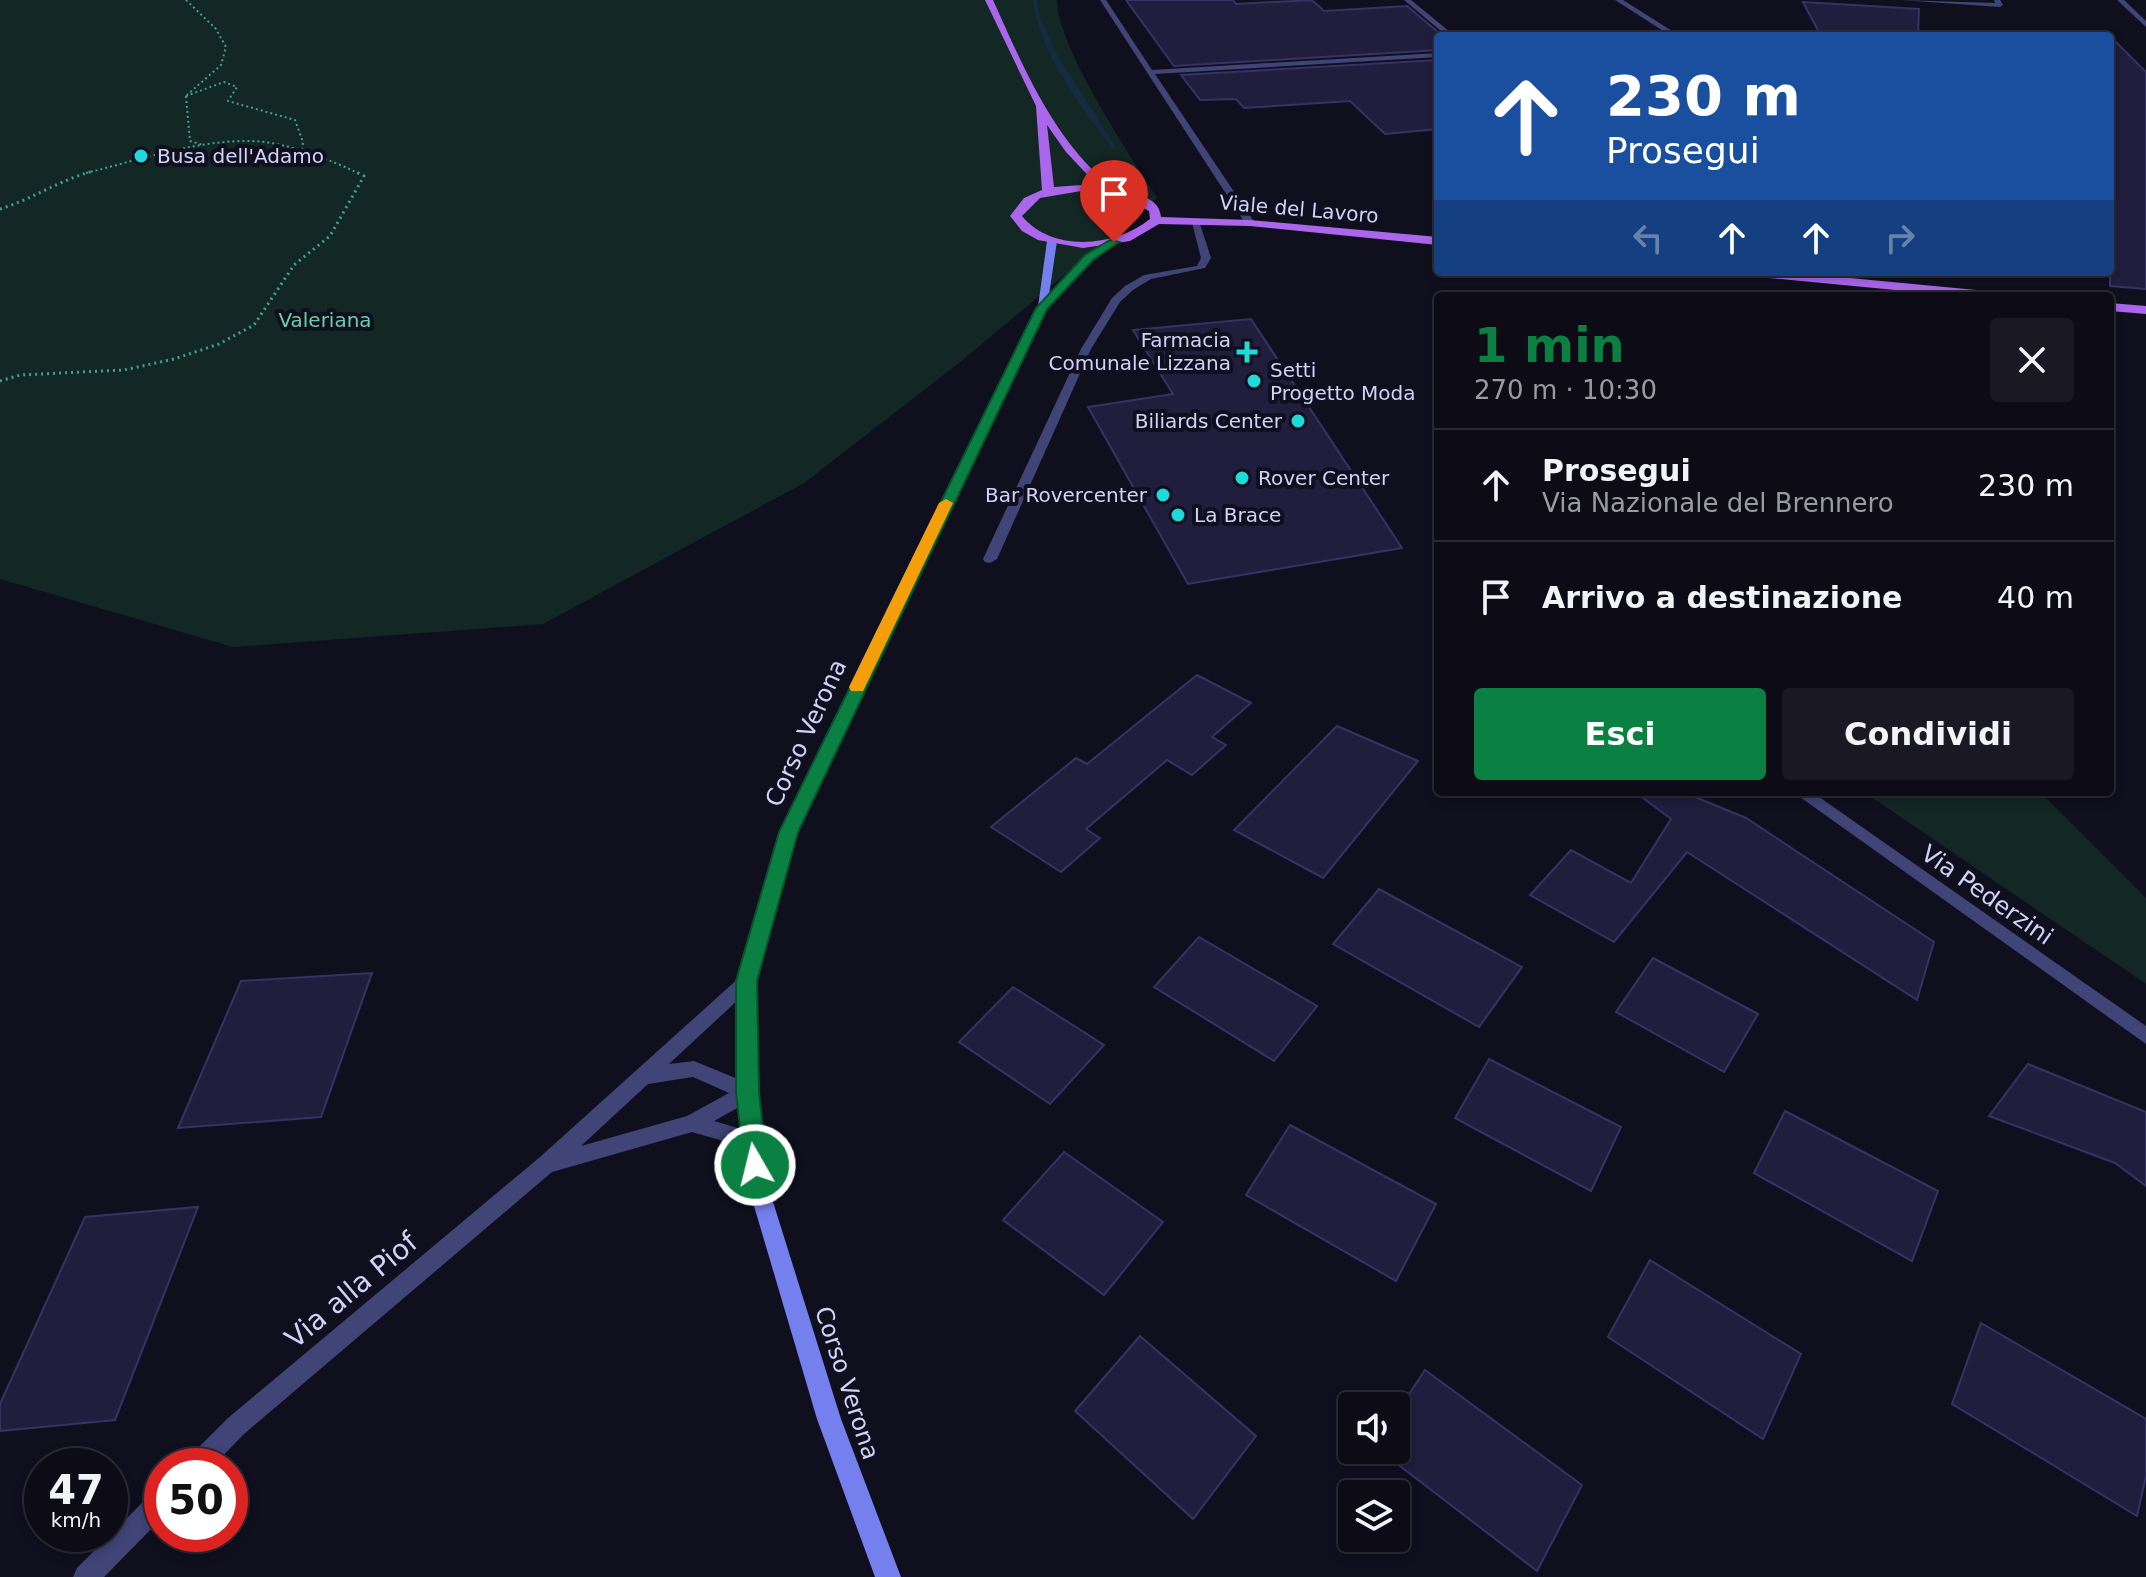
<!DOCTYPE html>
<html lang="it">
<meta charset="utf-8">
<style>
body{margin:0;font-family:"DejaVu Sans",sans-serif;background:#1a1923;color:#f1f3f6;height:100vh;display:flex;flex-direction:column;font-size:30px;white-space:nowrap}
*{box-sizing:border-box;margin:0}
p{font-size:26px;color:#9a9ba1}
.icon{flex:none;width:44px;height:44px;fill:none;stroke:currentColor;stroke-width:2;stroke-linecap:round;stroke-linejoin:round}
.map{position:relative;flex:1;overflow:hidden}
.drawer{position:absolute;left:1434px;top:292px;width:680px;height:504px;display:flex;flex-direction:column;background:#0c0b16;border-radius:8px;box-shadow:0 4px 12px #0003,0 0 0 2px #2c2b35}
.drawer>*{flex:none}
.top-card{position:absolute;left:1434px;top:32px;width:680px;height:244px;border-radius:8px;box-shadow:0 4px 12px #0003,0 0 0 2px #2c2b35;background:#1a4fa0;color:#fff;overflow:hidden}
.fabs{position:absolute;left:1338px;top:1392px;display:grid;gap:16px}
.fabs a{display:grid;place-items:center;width:72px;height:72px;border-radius:8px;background:#0c0b16;box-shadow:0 4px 12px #0003,0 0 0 2px #2c2b35;font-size:40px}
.speed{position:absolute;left:24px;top:1448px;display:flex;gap:16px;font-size:40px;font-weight:700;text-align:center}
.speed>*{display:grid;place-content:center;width:104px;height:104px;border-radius:50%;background:#0c0b16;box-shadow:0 4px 12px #0003,0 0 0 2px #2c2b35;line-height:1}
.speed small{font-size:20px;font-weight:400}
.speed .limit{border:12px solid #d22;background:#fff;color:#111}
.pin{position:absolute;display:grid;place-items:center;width:68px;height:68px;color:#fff;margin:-82px -34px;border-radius:50% 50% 50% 0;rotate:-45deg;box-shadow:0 0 8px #0007}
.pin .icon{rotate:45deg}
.me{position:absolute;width:88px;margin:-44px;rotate:352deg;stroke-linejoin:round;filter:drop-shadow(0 0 6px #0008)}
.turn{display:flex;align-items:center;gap:28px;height:168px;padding:0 40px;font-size:36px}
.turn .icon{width:104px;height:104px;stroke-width:2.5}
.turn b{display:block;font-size:56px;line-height:68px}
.lanes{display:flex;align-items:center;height:76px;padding:0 40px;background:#0003;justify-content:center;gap:40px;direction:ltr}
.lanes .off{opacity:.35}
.round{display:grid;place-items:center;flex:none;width:84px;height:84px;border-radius:8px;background:#1a1923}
.head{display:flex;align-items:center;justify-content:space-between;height:136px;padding:0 40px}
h1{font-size:48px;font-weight:600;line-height:60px;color:#0b8043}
.primary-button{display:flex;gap:16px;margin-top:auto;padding:16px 40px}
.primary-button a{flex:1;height:92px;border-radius:8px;background:#0b8043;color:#fff;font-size:32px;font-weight:600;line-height:92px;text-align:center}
.primary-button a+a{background:#1a1923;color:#f1f3f6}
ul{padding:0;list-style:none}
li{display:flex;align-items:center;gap:24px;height:112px;padding:0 40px;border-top:2px solid #2c2b35}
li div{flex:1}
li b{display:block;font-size:30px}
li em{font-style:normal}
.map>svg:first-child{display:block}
.green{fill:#132724}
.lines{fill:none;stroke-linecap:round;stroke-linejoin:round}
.stream{fill:#152b42;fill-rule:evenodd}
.building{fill:#201d3d;stroke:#373266;stroke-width:2}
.path-far1{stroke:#3da291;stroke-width:2;stroke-dasharray:2 3;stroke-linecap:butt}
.path{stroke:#3da291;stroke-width:3;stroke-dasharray:2 4;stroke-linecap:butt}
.service{fill:#404477;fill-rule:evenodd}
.minor{fill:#404477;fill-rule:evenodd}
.secondary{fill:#757fed;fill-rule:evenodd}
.primary{fill:#ab67eb;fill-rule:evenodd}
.route{fill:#0b8043;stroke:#07532c;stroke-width:2}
.slow{fill:#f59e0b}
.poi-dot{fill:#1cdbd9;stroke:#100f1e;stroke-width:3}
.labels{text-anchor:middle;stroke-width:8;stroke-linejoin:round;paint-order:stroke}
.far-poi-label{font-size:20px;fill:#d2d2f9;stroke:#100f1e;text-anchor:start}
.far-street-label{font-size:20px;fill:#d2d2f9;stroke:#100f1e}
.far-park-label{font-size:20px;fill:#68cfaa;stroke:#100f1e}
.street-label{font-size:24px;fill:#d2d2f9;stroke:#100f1e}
.near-street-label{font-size:28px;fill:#d2d2f9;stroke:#100f1e}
</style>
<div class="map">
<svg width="2146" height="1577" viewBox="0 0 2146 1577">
<rect width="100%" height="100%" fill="#100f1e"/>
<!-- green -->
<g class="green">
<path d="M0 0H1057C1058 49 1129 153 1157 198L959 363 804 483 543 624 233 647 0 579Z"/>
<path d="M1864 792H2040L2146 898V984Z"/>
</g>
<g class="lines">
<!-- stream -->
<path class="stream" d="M1033 0H1037L1039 14 1056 53 1116 148H1112C1082 107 1038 51 1033 0Z"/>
</g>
<!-- building -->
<g class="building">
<path d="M1126 0H1233L1236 4 1312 0 1324 11 1407 6 1438 32V50L1174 66Z"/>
<path d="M1803 2 1919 9 1918 36H1821Z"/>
<path d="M2110 36 2146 72V289L2110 286Z"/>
<path d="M1438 60V129L1385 134 1350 101 1244 108 1236 99 1200 100 1181 75Z"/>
<path d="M1251 319 1402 548 1188 584 1088 407 1173 394 1133 330Z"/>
<path d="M1197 675 1251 703 1212 737 1226 745 1192 775 1167 760 1086 829 1100 838 1061 872 991 827 1076 758 1087 764Z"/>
<path d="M1337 726 1418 761 1323 878 1234 830Z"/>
<path d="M1635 792H1683L1746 818 1934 942 1917 1000 1687 852 1614 942 1530 895 1571 850 1631 883 1671 819Z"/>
<path d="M1379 889 1522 967 1479 1027 1333 944Z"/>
<path d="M1199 937 1317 1006 1274 1061 1154 987Z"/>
<path d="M1653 958 1758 1014 1724 1072 1616 1012Z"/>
<path d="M372 973 321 1117 178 1128 241 981Z"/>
<path d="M1013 987 1104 1045 1050 1104 959 1042Z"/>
<path d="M1489 1059 1621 1127 1591 1191 1455 1118Z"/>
<path d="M2028 1064 2146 1112V1186L2115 1163 1989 1116Z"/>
<path d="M1785 1111 1938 1191 1912 1261 1754 1173Z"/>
<path d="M1290 1125 1436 1204 1396 1281 1246 1195Z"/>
<path d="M1064 1152 1163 1222 1104 1295 1003 1220Z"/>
<path d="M198 1207 115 1420 0 1431V1404L85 1217Z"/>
<path d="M1650 1260 1801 1354 1763 1439 1608 1337Z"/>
<path d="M1981 1323 2146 1419V1476L2137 1516 1952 1404Z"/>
<path d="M1140 1336 1256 1436 1193 1519 1075 1411Z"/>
<path d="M1425 1370 1582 1485 1537 1571 1396 1463V1414Z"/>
</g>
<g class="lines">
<!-- path-far1 -->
<g class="path-far1">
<path d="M186 0 216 29 226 47 221 65 187 95"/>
<path d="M186 96 224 82 237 87 228 101 295 120 303 142 302 151"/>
<path d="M186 96 190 141 203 145"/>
<path d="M86 173C139 160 196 140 251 141 286 142 326 158 358 173"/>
</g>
<!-- path -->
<g class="path">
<path d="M0 209C33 199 61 179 94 171"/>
<path d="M0 381 20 375 124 370 174 359 219 344 254 325 294 265 330 236 364 176 354 171"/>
</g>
<!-- service -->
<g class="service">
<path d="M1100 0H1106L1152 70 1438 53V57L1155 74 1255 223 1250 226 1245 223Z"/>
<path d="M1404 0H1411L1455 36H1447Z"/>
<path d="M1615 0H1623L1680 36H1671Z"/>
<path d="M1900 0 1995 3 1994 0H2000L2003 5 2000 7Z"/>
<path d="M1773 32 1775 35 1742 36 1746 34Z"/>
<path d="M1191 219 1199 221 1211 258 1205 268 1151 279 1133 290 1120 302 1091 349 997 559 990 563 985 562 983 559 1081 349 1112 298 1125 286 1144 275 1197 266 1201 258Z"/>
</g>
<!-- minor -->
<g class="minor">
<path d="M2117 0H2124L2146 21V27Z"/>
<path d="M1793 792H1812L2146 1026V1044Z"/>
<path d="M747 974 753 976 756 981 753 986 669 1064 694 1061 755 1086 758 1092 755 1098 714 1121 758 1134 761 1140 758 1146 751 1149 692 1132 552 1172 244 1434 213 1466H184L188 1458 228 1418 540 1157 741 976ZM693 1077 729 1093 687 1116 581 1146 648 1084Z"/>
<path d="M162 1489V1518L104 1577H73L77 1568 153 1492Z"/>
</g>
<!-- secondary -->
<path class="secondary" d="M1052 238 1057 241 1049 295 1086 255 1111 240 1119 242 1092 259 1047 309 796 832 756 981 758 1092 761 1140 769 1189 841 1419 901 1577H875L817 1419 749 1189 741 1140 738 1092V981L780 832 1038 307 1047 241Z"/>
<!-- primary -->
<g class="primary">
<path d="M985 0H993C1022 64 1052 137 1107 183 1122 195 1159 191 1161 217L1250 220 1438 237V245L1250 226 1159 224 1130 241 1083 248 1038 240 1022 231 1010 216 1024 198 1042 190 1036 106ZM1047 125 1066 152 1096 184 1054 187ZM1087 190 1120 195 1149 211 1150 219C1116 247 1052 253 1022 216L1040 198Z"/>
<path d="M1742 272H1787L1997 292 2003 296H1958L1748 276Z"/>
<path d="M2110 303 2146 306V314L2110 311Z"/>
</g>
</g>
<!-- route -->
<path class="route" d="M1110 240 1119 242 1093 260 1047 309 798 832 757 981 759 1092 767 1165 763 1172 755 1175 747 1172 744 1165 736 1092V981L779 832 1036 308 1085 255Z"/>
<!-- slow -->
<path class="slow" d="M946 499 953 503 865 687 863 691H851L849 687 939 503Z"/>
<!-- markers -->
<g class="poi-dot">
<circle cx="141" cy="156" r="8"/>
<path d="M1243 340h8v8h8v8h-8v8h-8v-8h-8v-8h8z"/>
<circle cx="1254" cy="381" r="8"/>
<circle cx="1298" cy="421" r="8"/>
<circle cx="1242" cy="478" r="8"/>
<circle cx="1163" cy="495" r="8"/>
<circle cx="1178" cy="515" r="8"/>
</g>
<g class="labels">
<!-- far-poi labels -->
<g class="far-poi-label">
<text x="157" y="163">Busa dell'Adamo</text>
<text x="1231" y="347" text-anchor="end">Farmacia<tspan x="1231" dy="23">Comunale Lizzana</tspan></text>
<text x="1270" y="377">Setti<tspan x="1270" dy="23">Progetto Moda</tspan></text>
<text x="1282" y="428" text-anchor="end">Biliards Center</text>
<text x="1258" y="485">Rover Center</text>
<text x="1147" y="502" text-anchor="end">Bar Rovercenter</text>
<text x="1194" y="522">La Brace</text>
</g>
<!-- far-street labels -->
<g class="far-street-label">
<text transform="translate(1299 209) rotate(5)" y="7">Viale del Lavoro</text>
</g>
<!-- far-park labels -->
<g class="far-park-label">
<text x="325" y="327">Valeriana</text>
</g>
<!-- street labels -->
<g class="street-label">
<text transform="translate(806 733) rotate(-65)" y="8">Corso Verona</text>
<text transform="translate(1987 895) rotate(35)" y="8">Via Pederzini</text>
<text transform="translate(847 1383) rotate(72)" y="8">Corso Verona</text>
</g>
<!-- near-street labels -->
<g class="near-street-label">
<text transform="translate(351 1290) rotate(-40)" y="10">Via alla Piof</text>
</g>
</g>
</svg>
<div class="fabs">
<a><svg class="icon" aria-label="sound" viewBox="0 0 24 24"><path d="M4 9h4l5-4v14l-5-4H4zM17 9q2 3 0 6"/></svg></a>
<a><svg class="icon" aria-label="layers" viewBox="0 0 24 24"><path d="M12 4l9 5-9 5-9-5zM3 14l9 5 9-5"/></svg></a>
</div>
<div class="speed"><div>47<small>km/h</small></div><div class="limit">50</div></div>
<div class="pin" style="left:1114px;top:242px;background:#d93025"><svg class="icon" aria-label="arrive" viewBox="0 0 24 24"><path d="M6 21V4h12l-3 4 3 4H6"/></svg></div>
<svg class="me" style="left:755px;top:1165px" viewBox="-20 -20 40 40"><circle r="17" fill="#0b8043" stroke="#fff" stroke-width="3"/><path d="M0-11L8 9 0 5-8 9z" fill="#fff"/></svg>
<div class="top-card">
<div class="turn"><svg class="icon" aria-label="ahead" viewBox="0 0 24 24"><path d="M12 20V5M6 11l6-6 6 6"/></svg><div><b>230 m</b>Prosegui</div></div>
<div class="lanes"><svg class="icon off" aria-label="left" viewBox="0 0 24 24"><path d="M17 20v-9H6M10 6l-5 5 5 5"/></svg><svg class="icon" aria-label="ahead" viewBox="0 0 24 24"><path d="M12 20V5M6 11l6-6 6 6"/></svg><svg class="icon" aria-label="ahead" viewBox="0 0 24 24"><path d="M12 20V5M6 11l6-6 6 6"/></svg><svg class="icon off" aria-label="right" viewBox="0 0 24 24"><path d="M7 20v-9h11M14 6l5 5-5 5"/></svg></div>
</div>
<section class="drawer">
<div class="head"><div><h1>1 min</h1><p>270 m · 10:30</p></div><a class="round"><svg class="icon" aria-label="close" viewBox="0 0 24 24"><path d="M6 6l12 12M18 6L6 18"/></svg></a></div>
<ul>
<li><svg class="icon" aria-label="ahead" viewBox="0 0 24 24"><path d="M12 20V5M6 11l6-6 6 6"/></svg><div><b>Prosegui</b><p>Via Nazionale del Brennero</p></div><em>230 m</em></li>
<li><svg class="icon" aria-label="arrive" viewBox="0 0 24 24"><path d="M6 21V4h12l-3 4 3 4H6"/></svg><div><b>Arrivo a destinazione</b></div><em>40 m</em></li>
</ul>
<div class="primary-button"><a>Esci</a><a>Condividi</a></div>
</section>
</div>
